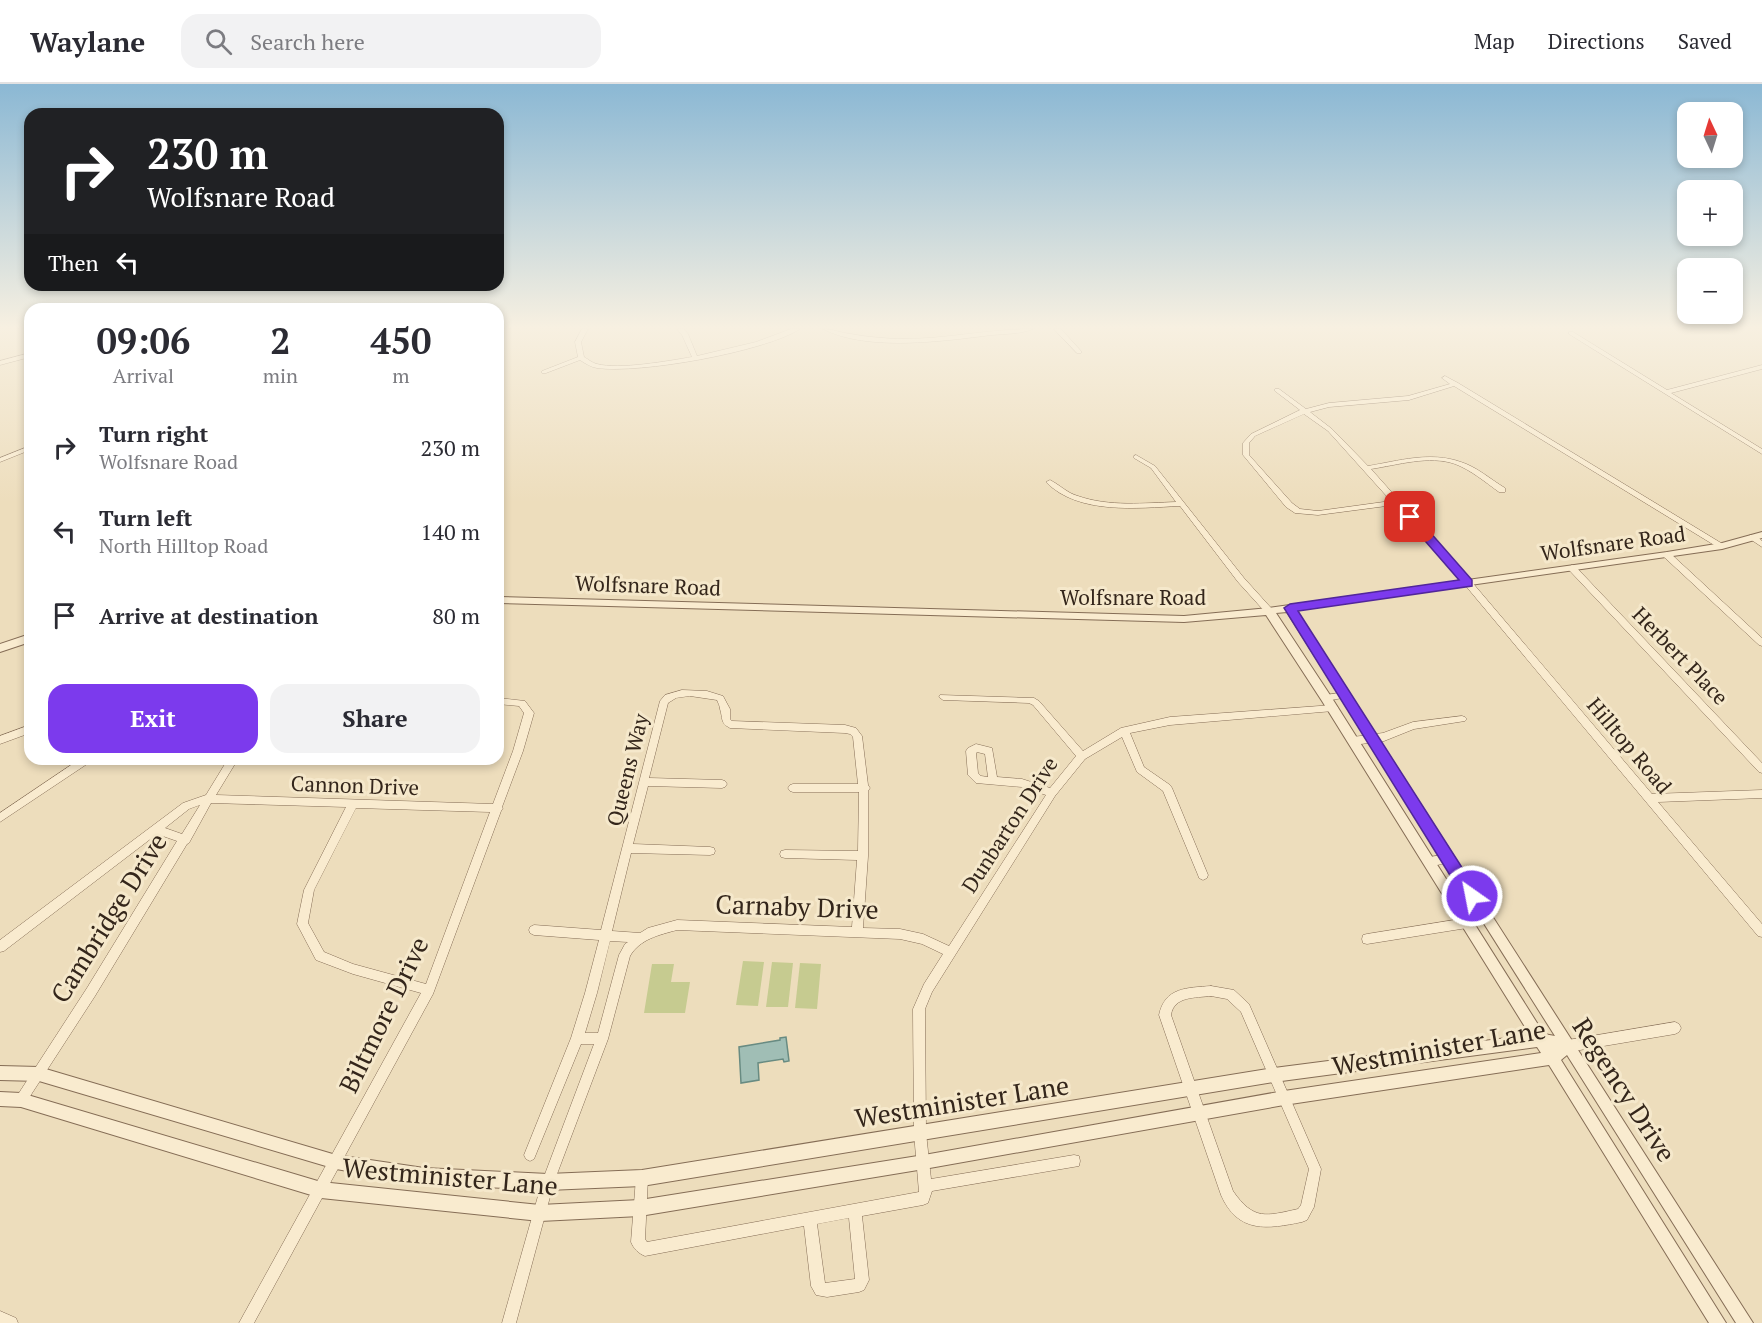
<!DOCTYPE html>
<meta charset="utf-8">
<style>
body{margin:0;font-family:"PT Serif",serif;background:#f2f2f3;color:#2b2b33;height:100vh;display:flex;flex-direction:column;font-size:22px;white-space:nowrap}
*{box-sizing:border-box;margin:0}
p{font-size:20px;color:#7c7c81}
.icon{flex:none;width:33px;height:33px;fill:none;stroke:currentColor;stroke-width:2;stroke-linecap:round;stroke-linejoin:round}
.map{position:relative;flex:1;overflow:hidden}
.drawer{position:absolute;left:24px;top:219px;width:480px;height:462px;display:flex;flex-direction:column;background:#fff;border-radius:18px;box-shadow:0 3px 9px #0003}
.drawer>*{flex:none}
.hud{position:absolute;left:24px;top:24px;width:480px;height:183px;border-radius:18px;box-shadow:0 3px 9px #0003;background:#202124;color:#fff;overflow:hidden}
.needle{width:39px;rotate:356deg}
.controls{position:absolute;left:1677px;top:18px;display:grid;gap:12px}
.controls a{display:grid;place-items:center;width:66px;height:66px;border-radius:12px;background:#fff;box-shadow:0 3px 9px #0003;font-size:30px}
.pin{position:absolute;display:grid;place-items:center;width:51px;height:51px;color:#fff;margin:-26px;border-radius:12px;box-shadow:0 3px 9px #0006}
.me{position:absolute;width:66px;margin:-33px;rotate:327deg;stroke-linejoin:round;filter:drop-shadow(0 0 4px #0008)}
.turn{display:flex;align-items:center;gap:21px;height:126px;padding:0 24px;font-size:27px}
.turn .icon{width:78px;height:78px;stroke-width:2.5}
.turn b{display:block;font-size:42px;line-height:51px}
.then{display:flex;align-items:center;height:57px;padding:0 24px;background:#0003;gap:12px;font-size:22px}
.eta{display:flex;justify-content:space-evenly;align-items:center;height:102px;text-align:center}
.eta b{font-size:36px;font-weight:600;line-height:42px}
.button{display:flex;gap:12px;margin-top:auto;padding:12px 24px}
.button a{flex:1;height:69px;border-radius:18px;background:#7c3aed;color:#fff;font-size:24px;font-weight:600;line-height:69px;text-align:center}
.button a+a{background:#f2f2f3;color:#2b2b33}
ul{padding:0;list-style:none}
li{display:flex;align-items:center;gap:18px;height:84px;padding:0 24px}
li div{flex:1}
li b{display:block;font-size:22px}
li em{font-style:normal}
header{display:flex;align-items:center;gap:36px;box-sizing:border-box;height:84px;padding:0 30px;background:#fff;border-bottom:2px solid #e1e1e2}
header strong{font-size:28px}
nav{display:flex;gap:33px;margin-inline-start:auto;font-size:21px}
.search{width:420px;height:54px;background:#f2f2f3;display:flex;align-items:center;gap:15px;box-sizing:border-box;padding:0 21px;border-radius:18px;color:#7c7c81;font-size:22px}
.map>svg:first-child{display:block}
.green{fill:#c6cb90}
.water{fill:#a0beb5;stroke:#688b82;stroke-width:1.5}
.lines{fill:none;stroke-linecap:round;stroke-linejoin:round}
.minor-casing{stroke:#856d56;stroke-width:1}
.tertiary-casing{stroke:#856d56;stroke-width:2}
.minor{fill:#f9ebcf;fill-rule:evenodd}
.tertiary{fill:#f9ebcf;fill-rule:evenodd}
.route{fill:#7c3aed;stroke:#51269a;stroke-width:1.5}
.labels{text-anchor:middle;stroke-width:6;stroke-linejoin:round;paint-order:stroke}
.street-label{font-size:21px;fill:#34261b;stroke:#f5e8cb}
.near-street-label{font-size:26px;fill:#34261b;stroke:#f5e8cb}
</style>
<header>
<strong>Waylane</strong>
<div class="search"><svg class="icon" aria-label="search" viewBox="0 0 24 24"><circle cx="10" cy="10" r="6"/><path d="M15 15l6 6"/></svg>Search here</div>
<nav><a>Map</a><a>Directions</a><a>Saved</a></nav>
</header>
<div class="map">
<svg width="1762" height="1239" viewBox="0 0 1762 1239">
<rect width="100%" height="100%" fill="#edddbc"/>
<!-- green -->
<g class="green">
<path d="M743 877 764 878 758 922 736 921Z"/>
<path d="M772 878 793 879 788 923H766Z"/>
<path d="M800 879 821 880 817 925 795 924Z"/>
<path d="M652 880H674L671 898H690L685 929H644Z"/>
</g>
<!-- water -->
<path class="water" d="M786 953 789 977 784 978 783 975 758 979 759 996 741 999 739 963 780 956V954Z"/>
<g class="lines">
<defs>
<g id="minor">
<path d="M582 245H588L581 258 584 273C588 275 592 279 597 280 619 286 668 277 692 273L682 251 677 245H684L688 250 697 272 756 258 791 245H800C764 268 639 290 597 284 591 283 586 280 580 276L546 289H542V287L578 273 575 258Z"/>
<path d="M823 245C833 245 841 249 851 250 866 253 882 254 897 255 943 256 987 245 1033 245 1021 250 1005 250 992 251 943 257 868 268 823 245Z"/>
<path d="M1054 245H1061L1081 267V269H1077Z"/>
<path d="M28 248 30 249V258L27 256 25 250Z"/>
<path d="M1569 248H1573L1667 306 1762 281V285L1671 309 1762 365V370L1569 250Z"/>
<path d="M30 269V273L0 281V277Z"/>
<path d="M1445 292 1458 299 1726 462 1722 464H1719L1454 302 1409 316 1329 323 1310 328 1332 345 1368 382C1398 377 1430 367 1461 378 1477 383 1490 395 1505 404V408H1499C1485 398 1471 386 1455 380 1429 371 1398 381 1371 385L1471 497 1652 710 1762 706V714L1658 718 1762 840V853L1758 852 1465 501 1394 421 1318 431 1295 429 1286 423 1243 371V359L1251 350 1300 326 1275 307V305H1279L1306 325 1329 319 1408 312 1450 300 1442 294ZM1304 330 1328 347 1391 417 1318 427 1300 425 1292 419 1249 371V359L1255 352Z"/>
<path d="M30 362V366L0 378V374Z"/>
<path d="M1136 371 1155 382 1244 494 1272 525 1273 527 1272 529H1266L1238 498 1180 422C1138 424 1078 431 1046 398L1050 396C1060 401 1067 409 1078 412 1109 423 1145 419 1176 418L1151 384 1134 374V372Z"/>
<path d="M1750 451H1756L1762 457V463L1750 455Z"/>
<path d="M1667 468 1670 469 1762 554V562L1759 561 1664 473 1663 471Z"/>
<path d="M1572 481 1575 482 1762 679V689L1759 688 1569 486 1568 484Z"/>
<path d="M682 606 707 607 723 612 730 625V635L732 637 845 641 856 644 862 652 868 701 870 704 868 707V772L863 844 900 845 923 850 949 862 1046 711 1022 703 976 699 968 691 966 667 968 664 976 660 992 664 997 693 1022 695 1050 704 1076 672 1033 621 1029 619 943 616 939 613 940 611 1034 614 1039 617 1083 667 1121 644 1170 633 1333 621 1336 622 1338 624 1336 626 1333 627 1170 641 1130 649 1144 683 1170 701 1172 704 1208 791 1207 794 1203 796 1199 794 1198 791 1163 707 1137 688 1122 653 1085 675 1055 712 932 908 925 925 926 1049 931 1095 1074 1071 1079 1072 1080 1077 1079 1082 932 1107 928 1119 923 1121 862 1132 869 1196 864 1206 859 1208 827 1213 816 1211 811 1202 804 1142 645 1172C638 1169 634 1165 631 1158L636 1094 637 1089 642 1088 647 1089 648 1094 645 1155 647 1158 919 1108 914 1049 913 925 924 900 943 870 922 860 900 855 677 846C659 851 640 855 630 872L608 955 554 1098 516 1239H502L542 1098 594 960H581L534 1075 530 1077 526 1075 524 1071 571 954 585 909 599 856 534 851 530 849 529 846 530 843 534 841 601 846 660 617 665 611ZM690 612 717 616C718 619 720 622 720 625 723 634 720 639 730 644L845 649 850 650 853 653 858 700H793L790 701 788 704 790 707 793 708H859L858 767 785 766 781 767 780 770 781 773 785 774 857 776 852 843 677 836 648 844 640 849 612 847 631 769 710 771 714 770 715 767 714 764 710 763 633 760 648 702 722 704 725 703 727 700 725 697 722 696 649 694 668 619 676 614ZM977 668 985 670 988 693 981 692 978 689 976 669ZM610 857 628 858 625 860 619 871 598 949H585L597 909ZM849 1134 855 1195 825 1199 817 1140Z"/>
<path d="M1345 608 1348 609 1349 611 1348 613 1326 617 1322 614 1326 611Z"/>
<path d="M498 614 525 617 534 629 523 667 502 723 503 724 501 727 433 910 254 1239H239L421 909 353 890 316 876 297 840 304 806 346 723 211 719 189 759 187 760 95 912 25 1020 21 1022 17 1020 15 1016 17 1012 87 904 177 757 157 750 4 867 0 868V856L183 719 206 711 228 675H238L216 711 493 720 513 667 524 629 519 622 498 620ZM200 721 182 750 165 744 189 725ZM356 724 490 728 426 900 353 880 324 868 308 839 314 806Z"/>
<path d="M1462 632 1465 633 1467 635 1465 637 1414 645 1384 657 1353 661 1350 660 1348 657 1350 654 1353 653 1383 649 1413 638Z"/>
<path d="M30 641V649L0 660V652Z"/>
<path d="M80 675H92L90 678 0 738V729Z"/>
<path d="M1447 770 1451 771 1452 774 1451 777C1444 780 1432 783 1425 780L1424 777 1425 774Z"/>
<path d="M1467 834 1471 836 1472 839 1471 842 1467 844 1367 860 1363 859 1362 855 1363 851 1367 850Z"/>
<path d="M1211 902 1234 906 1249 920 1321 1085 1314 1123 1307 1136 1302 1138C1268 1145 1238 1150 1221 1111L1159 931C1165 903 1187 904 1211 902ZM1211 912 1227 915 1241 928 1309 1085 1301 1121 1298 1125C1266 1132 1254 1137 1233 1107L1171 931C1174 912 1195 914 1211 912Z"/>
<path d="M1675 938 1679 940 1681 944 1679 948 1675 950 1568 968 1564 966 1562 962 1564 958 1568 956Z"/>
<path d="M0 1227 16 1234 18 1239H0Z"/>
</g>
<g id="tertiary">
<path d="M1762 448V454L1722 465 1296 526 1753 1239H1736L1567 971 1561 976 1726 1239H1709L1549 981 1284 1021 924 1085 640 1132 540 1137 321 1114 21 1023 0 1022V1008L21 1009 321 1098 540 1121 640 1116 924 1071 1284 1007 1541 969 1537 963 1274 998 642 1102 548 1106 424 1100 336 1085 39 997 0 996V982L39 983 336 1071 424 1084 548 1090 642 1086 1274 984 1530 951 1322 617 1266 531 1184 538 498 519V513L1184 532 1269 524 1667 468 1722 459ZM1287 528 1555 952 1544 950 1330 611 1276 529Z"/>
<path d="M30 550V558L0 568V560Z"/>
</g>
</defs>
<!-- minor casing -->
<use href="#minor" class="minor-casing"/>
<!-- tertiary casing -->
<use href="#tertiary" class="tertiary-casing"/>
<!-- minor -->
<use href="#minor" class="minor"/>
<!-- tertiary -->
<use href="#tertiary" class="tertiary"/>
</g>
<!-- sky -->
<linearGradient id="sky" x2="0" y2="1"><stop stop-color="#8bb8d4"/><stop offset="0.58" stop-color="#f7f0e1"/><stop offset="1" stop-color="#f7f0e1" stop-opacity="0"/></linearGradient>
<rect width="1762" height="419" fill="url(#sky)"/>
<!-- route -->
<path class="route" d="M1410 429 1414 430 1472 496V502L1298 527 1477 807 1480 812 1477 817 1472 819 1466 817 1284 524 1290 520 1459 496 1406 435 1404 433Z"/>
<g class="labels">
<!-- street labels -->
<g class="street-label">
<text transform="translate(1613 460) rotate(-8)" y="7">Wolfsnare Road</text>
<text transform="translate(648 502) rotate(2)" y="7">Wolfsnare Road</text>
<text x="1133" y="521">Wolfsnare Road</text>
<text transform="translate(1680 572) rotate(46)" y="7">Herbert Place</text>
<text transform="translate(1629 662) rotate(50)" y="7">Hilltop Road</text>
<text transform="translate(628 686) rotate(-76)" y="7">Queens Way</text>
<text transform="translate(355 702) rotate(2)" y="7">Cannon Drive</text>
<text transform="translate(1010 741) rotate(-57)" y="7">Dunbarton Drive</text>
</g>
<!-- near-street labels -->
<g class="near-street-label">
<text transform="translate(797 823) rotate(2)" y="9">Carnaby Drive</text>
<text transform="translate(109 834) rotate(-58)" y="9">Cambridge Drive</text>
<text transform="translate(384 931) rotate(-64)" y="9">Biltmore Drive</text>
<text transform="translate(1439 964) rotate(-10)" y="9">Westminister Lane</text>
<text transform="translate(1624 1006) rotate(57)" y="9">Regency Drive</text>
<text transform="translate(962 1018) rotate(-9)" y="9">Westminister Lane</text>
<text transform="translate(450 1093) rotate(5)" y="9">Westminister Lane</text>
</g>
</g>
</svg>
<div class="controls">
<a><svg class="needle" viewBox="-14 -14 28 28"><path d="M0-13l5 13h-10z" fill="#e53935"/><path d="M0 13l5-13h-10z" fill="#7c7c81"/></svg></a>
<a>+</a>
<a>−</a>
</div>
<div class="pin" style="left:1410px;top:433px;background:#d93025"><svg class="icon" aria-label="arrive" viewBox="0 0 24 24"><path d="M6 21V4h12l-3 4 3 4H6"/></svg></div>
<svg class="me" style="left:1472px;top:812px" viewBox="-20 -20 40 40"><circle r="17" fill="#7c3aed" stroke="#fff" stroke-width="3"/><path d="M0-11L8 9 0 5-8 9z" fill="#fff"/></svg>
<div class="hud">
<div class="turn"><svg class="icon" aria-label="right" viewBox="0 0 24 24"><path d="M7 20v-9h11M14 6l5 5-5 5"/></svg><div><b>230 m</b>Wolfsnare Road</div></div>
<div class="then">Then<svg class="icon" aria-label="left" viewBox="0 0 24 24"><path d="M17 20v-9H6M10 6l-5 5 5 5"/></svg></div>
</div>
<section class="drawer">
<div class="eta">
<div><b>09:06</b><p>Arrival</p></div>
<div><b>2</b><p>min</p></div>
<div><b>450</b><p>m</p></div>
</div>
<ul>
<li><svg class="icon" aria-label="right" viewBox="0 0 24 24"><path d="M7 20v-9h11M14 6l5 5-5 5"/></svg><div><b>Turn right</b><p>Wolfsnare Road</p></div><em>230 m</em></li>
<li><svg class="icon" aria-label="left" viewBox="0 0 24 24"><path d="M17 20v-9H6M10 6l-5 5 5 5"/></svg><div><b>Turn left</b><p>North Hilltop Road</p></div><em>140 m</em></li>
<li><svg class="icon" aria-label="arrive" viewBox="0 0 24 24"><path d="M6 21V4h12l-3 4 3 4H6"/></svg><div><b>Arrive at destination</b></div><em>80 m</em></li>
</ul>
<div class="button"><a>Exit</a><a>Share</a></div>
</section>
</div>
